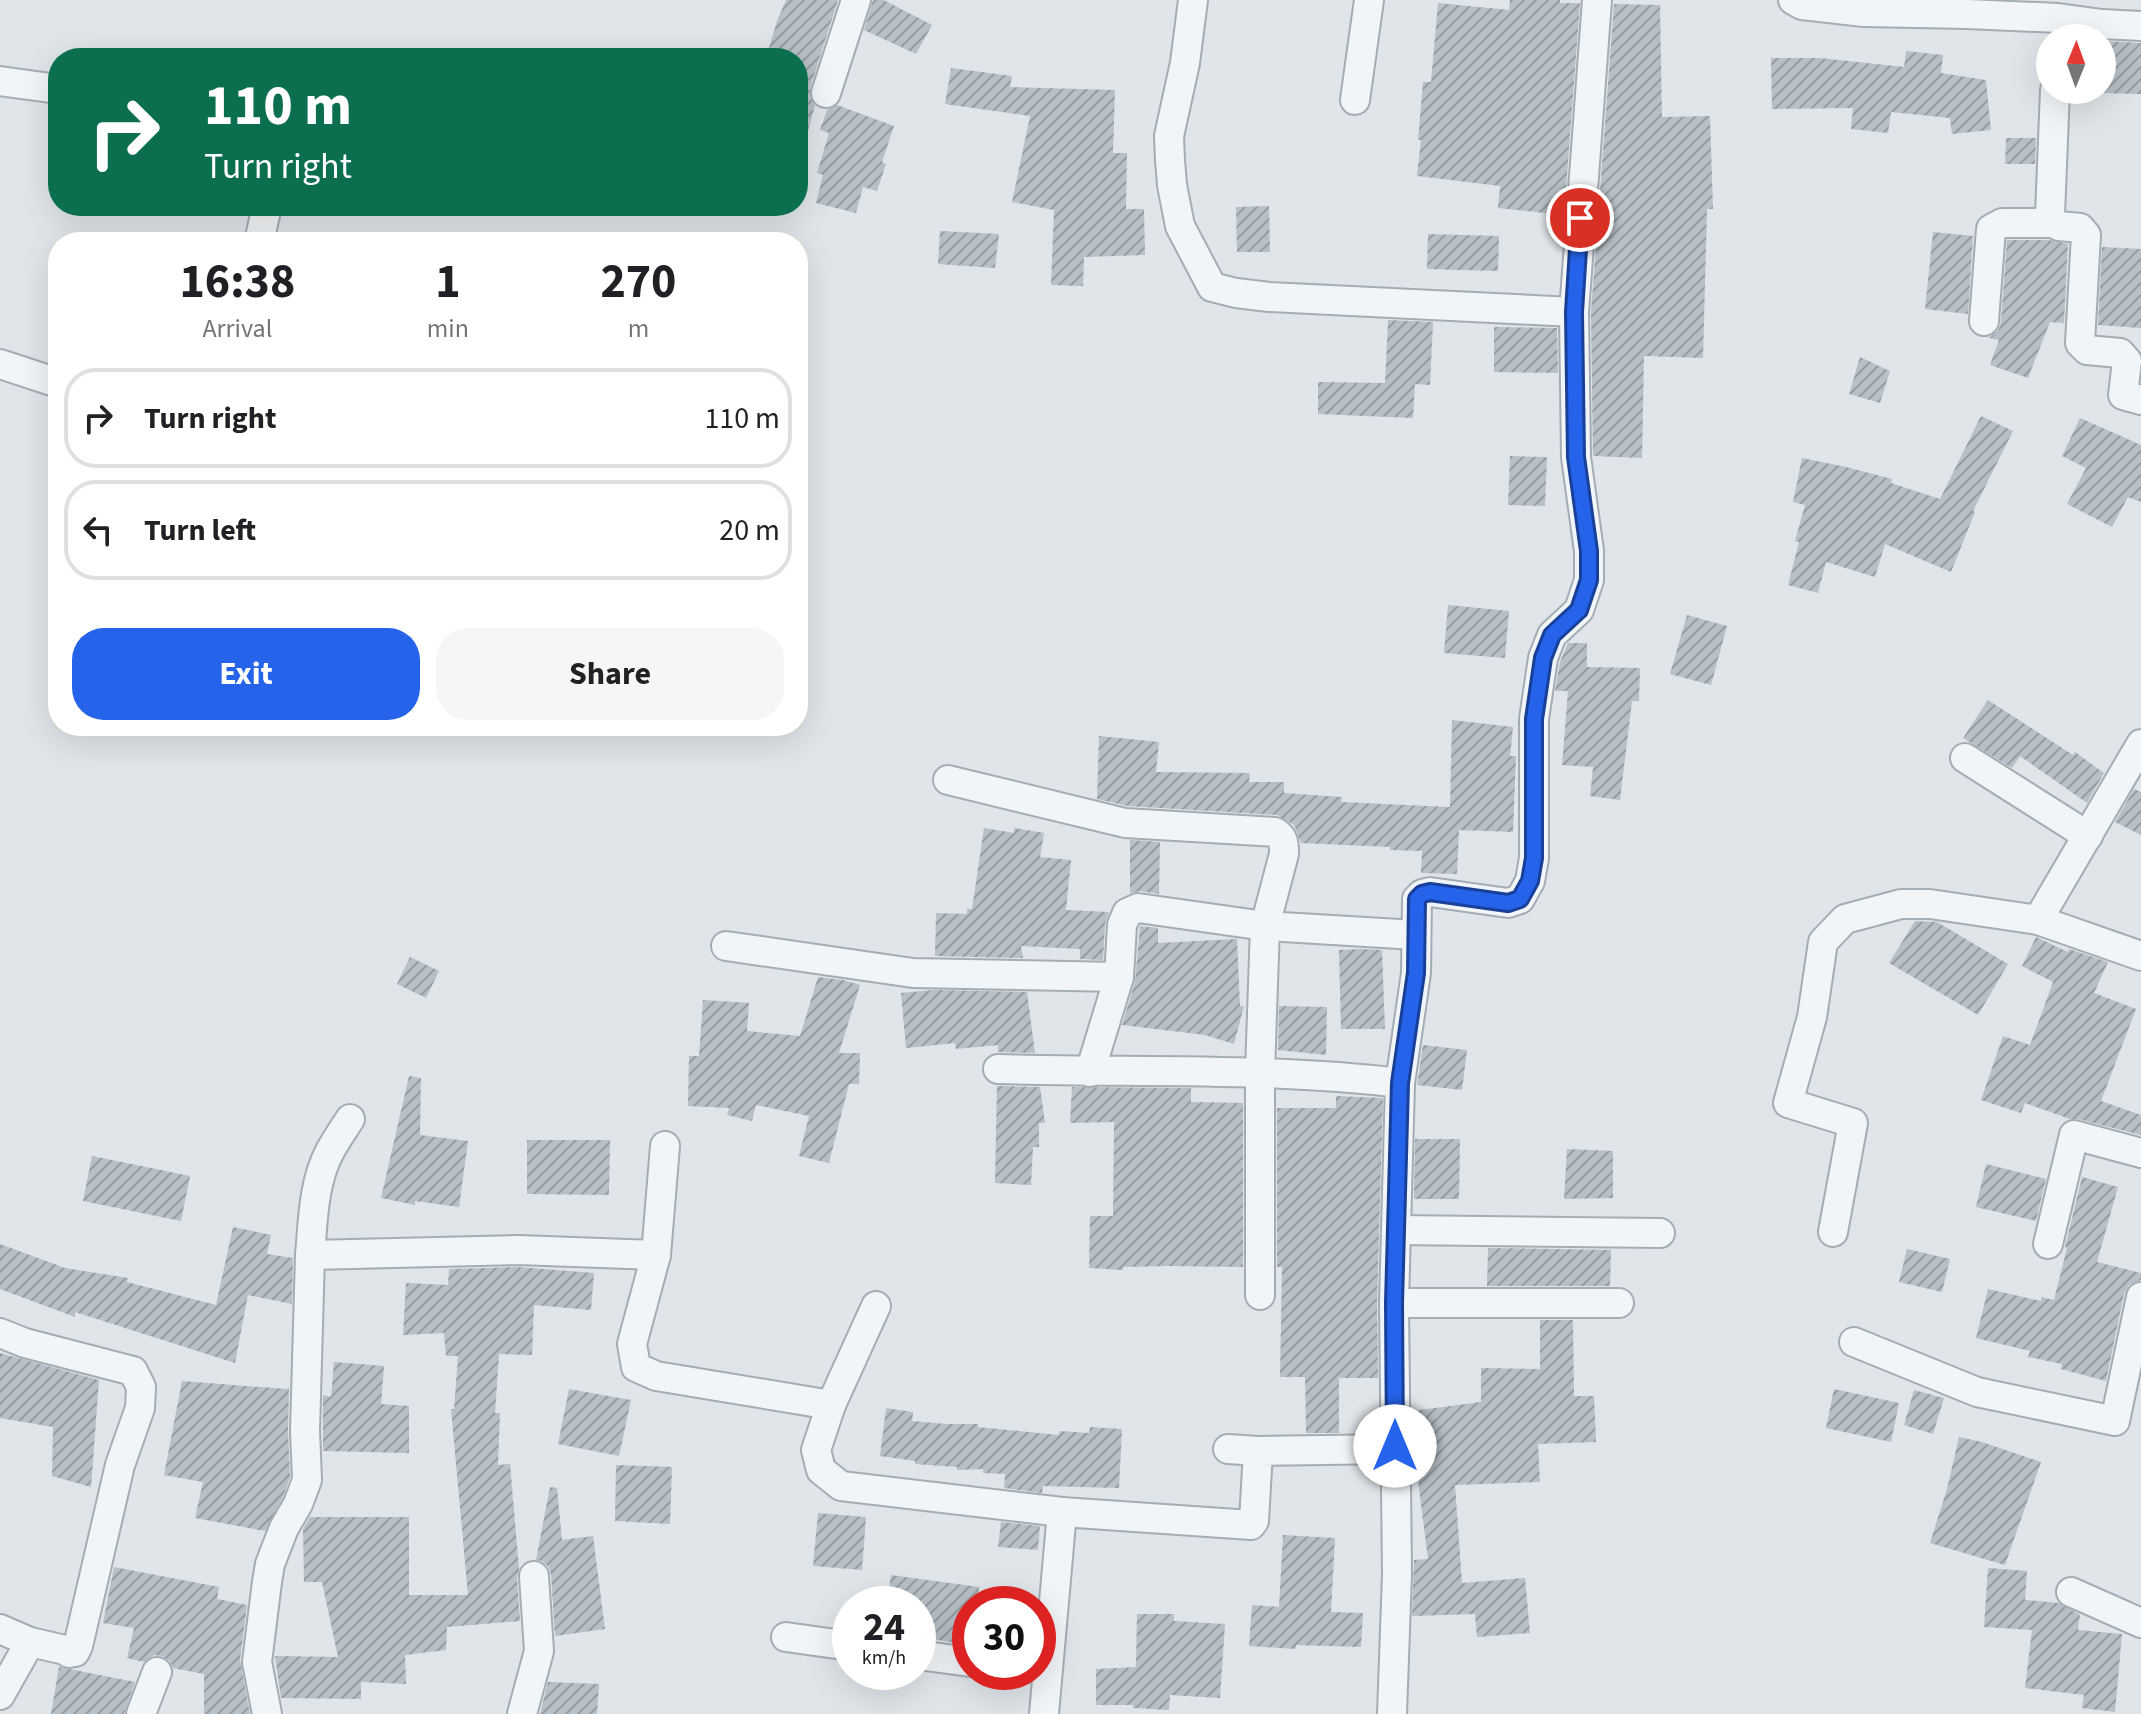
<!DOCTYPE html>
<style>
body{margin:0;font-family:"Source Sans 3",sans-serif;background:#f6f6f6;color:#202124;height:100vh;display:flex;flex-direction:column;font-size:30px;white-space:nowrap}
*{box-sizing:border-box;margin:0}
p{font-size:26px;color:#757577}
.icon{flex:none;width:44px;height:44px;fill:none;stroke:currentColor;stroke-width:2;stroke-linecap:round;stroke-linejoin:round}
.map{position:relative;flex:1;overflow:hidden}
.panel{position:absolute;left:48px;top:232px;width:760px;height:504px;display:flex;flex-direction:column;background:#fff;border-radius:32px;box-shadow:0 8px 32px #0002}
.panel>*{flex:none}
.top-card{position:absolute;left:48px;top:48px;width:760px;height:168px;border-radius:32px;box-shadow:0 8px 32px #0002;background:#0b6e4f;color:#fff;overflow:hidden}
.needle{width:52px;rotate:1deg}
.controls{position:absolute;left:2036px;top:24px;display:grid;gap:16px}
.controls a{display:grid;place-items:center;width:80px;height:80px;border-radius:50%;background:#fff;box-shadow:0 8px 32px #0002;font-size:40px}
.speed{position:absolute;left:832px;top:1586px;display:flex;gap:16px;font-size:40px;font-weight:700;text-align:center}
.speed>*{display:grid;place-content:center;width:104px;height:104px;border-radius:50%;background:#fff;box-shadow:0 8px 32px #0002;line-height:1}
.speed small{font-size:20px;font-weight:400}
.speed .limit{border:12px solid #d22;background:#fff;color:#111}
.pin{position:absolute;display:grid;place-items:center;width:68px;height:68px;color:#fff;margin:-34px;border:4px solid #fff;border-radius:50%;box-shadow:0 2px 8px #0007}
.me{position:absolute;width:88px;margin:-44px;rotate:0deg;stroke-linejoin:round;filter:drop-shadow(0 0 6px #0008)}
.turn{display:flex;align-items:center;gap:28px;height:168px;padding:0 24px;font-size:36px}
.turn .icon{width:104px;height:104px;stroke-width:2.5}
.turn b{display:block;font-size:56px;line-height:68px}
.eta{display:flex;justify-content:space-evenly;align-items:center;height:136px;text-align:center}
.eta b{font-size:48px;font-weight:700;line-height:56px}
.button{display:flex;gap:16px;margin-top:auto;padding:16px 24px}
.button a{flex:1;height:92px;border-radius:32px;background:#2563eb;color:#fff;font-size:32px;font-weight:700;line-height:92px;text-align:center}
.button a+a{background:#f6f6f6;color:#202124}
ul{padding:0;list-style:none}
li{display:flex;align-items:center;gap:24px;height:100px;margin:0 16px 12px;padding:0 8px;border:4px solid #e0e0e0;border-radius:32px}
li div{flex:1}
li b{display:block;font-size:30px}
li em{font-style:normal}
.map>svg:first-child{display:block}
.building{fill:url(#building-hatch)}
.lines{fill:none;stroke-linecap:round;stroke-linejoin:round}
.street-casing{stroke:#a4adb3;stroke-width:32}
.street{stroke:#f2f5f7;stroke-width:28}
.route-casing{stroke:#184099;stroke-width:20}
.route{stroke:#2563eb;stroke-width:14}
</style>
<div class="map">
<svg width="2141" height="1714" viewBox="0 0 2141 1714">
<defs>
<pattern id="building-hatch" width="6" height="6" patternUnits="userSpaceOnUse" patternTransform="scale(2)"><rect width="6" height="6" fill="#b7c0c6"/><path d="M-1 1l2-2M0 6l6-6M5 7l2-2" fill="none" stroke="#959da2"/></pattern>
</defs>
<rect width="100%" height="100%" fill="#dfe5e9"/>
<!-- building -->
<g class="building">
<path d="M786 0H838L810 88V97L815 105 807 135 798 134V58H766L777 21Z"/>
<path d="M873 0H884L932 25 916 54 864 30Z"/>
<path d="M1510 0H1560V3H1580L1564 215 1498 208 1500 186 1417 176 1421 140H1418L1423 82H1431L1438 3 1509 10Z"/>
<path d="M1614 4 1660 5 1662 117 1710 116 1713 209H1707L1703 358 1644 356 1642 458 1593 456 1591 312Z"/>
<path d="M2102 41 2141 43V94L2102 93Z"/>
<path d="M1906 51 1943 55 1941 73 1986 80 1991 130 1952 134 1950 118 1891 112 1888 133 1851 129 1853 108 1772 109 1771 58H1820L1904 67Z"/>
<path d="M951 68 1012 76 1010 87 1115 90 1113 153H1127L1126 209H1144L1145 255 1084 257 1083 286 1051 285 1054 210 1012 202 1030 116 945 104Z"/>
<path d="M837 105 894 126 882 162 886 164 877 191 863 187 856 213 816 203 823 175 817 173 829 133 820 130 827 110Z"/>
<path d="M2006 138H2036L2035 164H2005Z"/>
<path d="M1269 206 1270 252H1237L1236 207Z"/>
<path d="M940 231 999 234 995 268 938 264Z"/>
<path d="M1933 232 1973 236 1968 314 1925 309Z"/>
<path d="M1428 234 1499 236 1498 271 1427 269Z"/>
<path d="M2007 240H2049L2068 244 2064 323 2050 322 2028 378 1990 365 1999 340 1989 338 1998 331 2001 322Z"/>
<path d="M2102 247 2141 249V328L2098 325Z"/>
<path d="M1388 320 1433 322 1430 385 1415 384 1413 418 1318 414V382L1385 383Z"/>
<path d="M1494 327 1557 328 1558 373 1494 372Z"/>
<path d="M1860 357 1890 371 1880 403 1849 394Z"/>
<path d="M1981 416 2013 431 1973 511 1975 512 1951 572 1885 544 1875 577 1826 562 1818 593 1788 585 1799 542 1795 541 1805 505 1793 502 1802 458 1846 467 1892 479 1891 483 1940 499Z"/>
<path d="M2080 418 2141 445V502L2128 497 2112 527 2067 504 2086 468 2062 456Z"/>
<path d="M1510 456 1547 457 1545 506 1508 505Z"/>
<path d="M1448 605 1509 611 1505 658 1444 653Z"/>
<path d="M1687 615 1727 626 1711 685 1670 674Z"/>
<path d="M1568 643H1587V667L1640 668 1639 701H1632L1620 800 1590 796 1593 767 1562 765 1568 691H1555L1560 662Z"/>
<path d="M1988 700 2073 755 2075 752 2104 773 2087 803 2020 756 2012 768 1963 738Z"/>
<path d="M1452 720 1513 727 1510 756H1516L1513 832 1459 830 1457 874 1421 873 1422 851 1390 850V847L1301 843 1294 825 1277 815 1128 806 1097 799 1099 736 1159 742 1156 772 1250 773 1249 782H1284V793L1342 797 1341 802 1450 807Z"/>
<path d="M2134 789 2141 792V835L2115 822Z"/>
<path d="M984 828 1014 833V828L1044 833 1040 857 1071 860 1066 910 1109 912 1105 924 1103 960 1080 959V949L1021 946 1023 958 935 956 936 913 967 914V909H972Z"/>
<path d="M1130 840 1160 842 1159 894 1140 891 1130 893Z"/>
<path d="M1915 921 1937 922 2008 964 1978 1015 1889 963Z"/>
<path d="M1140 926 1158 928V943L1237 939 1240 1006H1244L1234 1044 1205 1035 1122 1025 1135 982Z"/>
<path d="M2036 937 2068 952 2069 949 2108 962 2094 993 2136 1009 2101 1101 2141 1115V1135L2078 1119H2070L2025 1103 2021 1113 1981 1100 2003 1036 2030 1045 2053 982 2022 966Z"/>
<path d="M1361 949 1382 950 1385 1029H1341L1339 950Z"/>
<path d="M410 957 439 971 426 998 397 984Z"/>
<path d="M818 977 843 980 860 985 839 1053H860L859 1084H849L829 1163 799 1156 809 1116 756 1105 752 1121 727 1115 729 1108 688 1106 689 1056H699L703 1000 749 1003 747 1031 800 1036Z"/>
<path d="M933 990 1027 992 1035 1053 998 1052V1045L956 1049 955 1043 906 1048 901 993Z"/>
<path d="M1279 1006 1327 1007 1326 1055 1278 1050Z"/>
<path d="M1423 1045 1467 1050 1462 1090 1417 1085Z"/>
<path d="M409 1076 421 1078 420 1135 468 1141 459 1207 415 1201V1205L381 1198Z"/>
<path d="M997 1086 1040 1087 1045 1123H1039V1147H1033L1031 1185 995 1183Z"/>
<path d="M1072 1087 1191 1088V1102L1243 1103V1267L1169 1266 1123 1267V1270L1089 1268 1090 1216H1113L1114 1122 1070 1123Z"/>
<path d="M1336 1096 1383 1098 1377 1303 1378 1378H1339V1433H1306L1305 1377H1280L1282 1267H1277V1108H1336Z"/>
<path d="M1415 1139H1460L1459 1199H1414Z"/>
<path d="M527 1140H610L609 1195 527 1194Z"/>
<path d="M1567 1149 1613 1151V1198L1564 1199Z"/>
<path d="M92 1156 190 1176 181 1221 83 1201Z"/>
<path d="M1986 1164 2046 1179 2036 1221 1976 1207Z"/>
<path d="M2082 1177 2118 1187 2097 1262 2141 1273V1280L2129 1285 2124 1294 2106 1381 2061 1369 2062 1364 2028 1357 2030 1351 1976 1338 1988 1289 2041 1301V1297L2054 1300 2067 1248 2065 1247Z"/>
<path d="M233 1227 271 1235 267 1254 293 1258 292 1304 248 1295 235 1363 75 1312V1317L0 1289V1244L65 1268 128 1278 127 1282 216 1305Z"/>
<path d="M1488 1248 1611 1250 1610 1286H1487Z"/>
<path d="M1907 1249 1950 1259 1942 1292 1899 1282Z"/>
<path d="M518 1267 594 1273 591 1310 534 1305 532 1355 499 1354 495 1413H500L498 1465 510 1464 519 1569 517 1577 520 1621 447 1627 446 1650 405 1655 406 1684 361 1682V1699L281 1698 275 1656 338 1657 322 1582H304L303 1529 310 1517H409V1595H468L451 1409H454L458 1356H446L444 1333 403 1335 406 1283 448 1285 449 1269Z"/>
<path d="M1540 1320H1573L1574 1396H1594L1596 1442 1538 1444 1540 1482 1455 1485 1462 1583 1525 1578 1530 1633 1477 1637 1475 1614 1412 1616 1414 1560 1428 1559 1413 1442 1412 1411 1481 1402V1368L1540 1369Z"/>
<path d="M0 1353 99 1380 91 1487 52 1476 53 1427 0 1418Z"/>
<path d="M334 1362 384 1366 381 1404 409 1406V1453L323 1451V1395L331 1397Z"/>
<path d="M182 1381 287 1389 289 1387 288 1431 290 1477 283 1497 265 1531 195 1518 203 1482 164 1475Z"/>
<path d="M569 1389 631 1400 619 1456 558 1444Z"/>
<path d="M1834 1389 1899 1403 1891 1442 1826 1428Z"/>
<path d="M1914 1390 1944 1398 1933 1434 1904 1425Z"/>
<path d="M886 1408 913 1412 912 1421 946 1424H978V1427L1059 1435V1431L1089 1433 1090 1427 1122 1429 1119 1488 1043 1486 1042 1493 1004 1488 1005 1474 983 1473V1469L957 1470V1467L915 1464V1461L880 1456Z"/>
<path d="M1959 1437 1982 1442 2041 1462 2005 1565 1930 1543 1947 1489Z"/>
<path d="M616 1465 672 1467 670 1524 615 1521Z"/>
<path d="M550 1487 557 1488 562 1540 593 1536 605 1629 555 1636 551 1574 548 1566 542 1561 536 1560Z"/>
<path d="M818 1513 866 1517 862 1570 813 1566Z"/>
<path d="M1001 1522 1040 1526 1038 1550 998 1547Z"/>
<path d="M1283 1535 1335 1538 1331 1612 1363 1613 1361 1647 1296 1645V1649L1249 1646 1252 1605 1279 1607Z"/>
<path d="M114 1567 219 1587 217 1599 247 1605 240 1660 250 1714H204V1674L173 1668 170 1661 162 1656 154 1655 144 1662 127 1658 134 1628 103 1623Z"/>
<path d="M1988 1568 2027 1571 2025 1600 2059 1603 2080 1615 2078 1630 2122 1634 2115 1712 2082 1708 2084 1695 2025 1688 2032 1630 1984 1627Z"/>
<path d="M891 1575 979 1587 978 1604H966H970V1645L918 1637V1604H887Z"/>
<path d="M1137 1614H1174V1621L1225 1624 1220 1698 1170 1695 1169 1710 1133 1708V1705H1096V1669L1136 1667Z"/>
<path d="M59 1667 135 1682 124 1714H51Z"/>
<path d="M548 1682 599 1684 597 1714H540Z"/>
</g>
<g class="lines">
<defs>
<g id="street">
<path d="M1193 0 1185 63 1169 136 1170 160 1172 185 1180 226 1212 287 1236 293 1269 297 1574 312"/>
<path d="M1793 0 1802 5 1864 12 1967 14 2058 18 2102 24 2141 26"/>
<path d="M0 81 58 89"/>
<path d="M2055 90 2050 215 2053 223 2059 226 2080 228 2086 235 2080 343 2087 350 2120 353 2127 361 2123 395 2141 400"/>
<path d="M826 93 856 0"/>
<path d="M1355 100 1369 0"/>
<path d="M259 242 267 206"/>
<path d="M1984 321 1991 229 2002 223H2053"/>
<path d="M0 364 58 383"/>
<path d="M1965 758 2088 836"/>
<path d="M948 780 1125 823 1275 832C1284 838 1284 843 1284 854L1265 926 1416 935"/>
<path d="M2038 920 2141 744"/>
<path d="M726 946 913 973 1119 977"/>
<path d="M998 1069C1132 1073 1266 1067 1400 1083L1394 1303 1397 1574 1392 1714"/>
<path d="M1090 1072 1119 977 1122 925 1127 913 1138 908 1265 926 1260 1072V1295"/>
<path d="M1400 1083 1416 973 1417 899 1422 894 1430 892 1508 903 1520 899 1530 881 1534 858V719L1543 658 1552 635 1579 610 1589 580V551L1576 457 1574 312 1597 0"/>
<path d="M1396 1230 1660 1233"/>
<path d="M1833 1232 1853 1123 1788 1103 1812 1017 1823 942 1845 919 1901 904H1930L2038 920 2141 956"/>
<path d="M2048 1244 2074 1135 2141 1153"/>
<path d="M310 1255C313 1221 313 1183 330 1151 336 1140 343 1130 350 1119"/>
<path d="M656 1255 632 1344 636 1367 656 1376 831 1405"/>
<path d="M1394 1303H1619"/>
<path d="M876 1306 831 1405 816 1450 821 1470 841 1486 1062 1512"/>
<path d="M0 1333 25 1343 133 1371 141 1387 140 1408 120 1465 78 1646 75 1652 69 1653 65 1650 30 1642"/>
<path d="M1854 1342 1977 1392 2115 1421 2141 1297"/>
<path d="M1228 1449 1258 1451"/>
<path d="M2071 1592 2141 1623"/>
<path d="M0 1629 30 1642 0 1695"/>
<path d="M786 1637 850 1646"/>
<path d="M918 1655 970 1662"/>
<path d="M141 1714 157 1672"/>
<path d="M267 1714 257 1662 267 1582 270 1564 284 1528 298 1504 307 1480 305 1431 310 1255 518 1250 656 1255 665 1146"/>
<path d="M522 1714 539 1651 534 1576"/>
<path d="M1044 1714 1062 1512 1251 1525 1254 1521 1258 1451 1396 1449"/>
</g>
</defs>
<!-- street casing -->
<use href="#street" class="street-casing"/>
<!-- street -->
<use href="#street" class="street"/>
</g>
<g class="lines">
<defs>
<path id="route" d="M1395 1446 1394 1303 1400 1083 1416 973 1417 899 1422 894 1430 892 1508 903 1520 899 1530 881 1534 858V719L1543 658 1552 635 1579 610 1589 580V551L1576 457 1574 312 1580 218"/>
</defs>
<!-- route casing -->
<use href="#route" class="route-casing"/>
<!-- route -->
<use href="#route" class="route"/>
</g>
</svg>
<div class="controls">
<a><svg class="needle" viewBox="-14 -14 28 28"><path d="M0-13l5 13h-10z" fill="#e53935"/><path d="M0 13l5-13h-10z" fill="#757577"/></svg></a>
</div>
<div class="speed"><div>24<small>km/h</small></div><div class="limit">30</div></div>
<div class="pin" style="left:1580px;top:218px;background:#d93025"><svg class="icon" aria-label="arrive" viewBox="0 0 24 24"><path d="M6 21V4h12l-3 4 3 4H6"/></svg></div>
<svg class="me" style="left:1395px;top:1446px" viewBox="-20 -20 40 40"><circle r="19" fill="#fff"/><path d="M0-13L10 11 0 6-10 11z" fill="#2563eb"/></svg>
<div class="top-card">
<div class="turn"><svg class="icon" aria-label="right" viewBox="0 0 24 24"><path d="M7 20v-9h11M14 6l5 5-5 5"/></svg><div><b>110 m</b>Turn right</div></div>
</div>
<section class="panel">
<div class="eta">
<div><b>16:38</b><p>Arrival</p></div>
<div><b>1</b><p>min</p></div>
<div><b>270</b><p>m</p></div>
</div>
<ul>
<li><svg class="icon" aria-label="right" viewBox="0 0 24 24"><path d="M7 20v-9h11M14 6l5 5-5 5"/></svg><div><b>Turn right</b></div><em>110 m</em></li>
<li><svg class="icon" aria-label="left" viewBox="0 0 24 24"><path d="M17 20v-9H6M10 6l-5 5 5 5"/></svg><div><b>Turn left</b></div><em>20 m</em></li>
</ul>
<div class="button"><a>Exit</a><a>Share</a></div>
</section>
</div>
